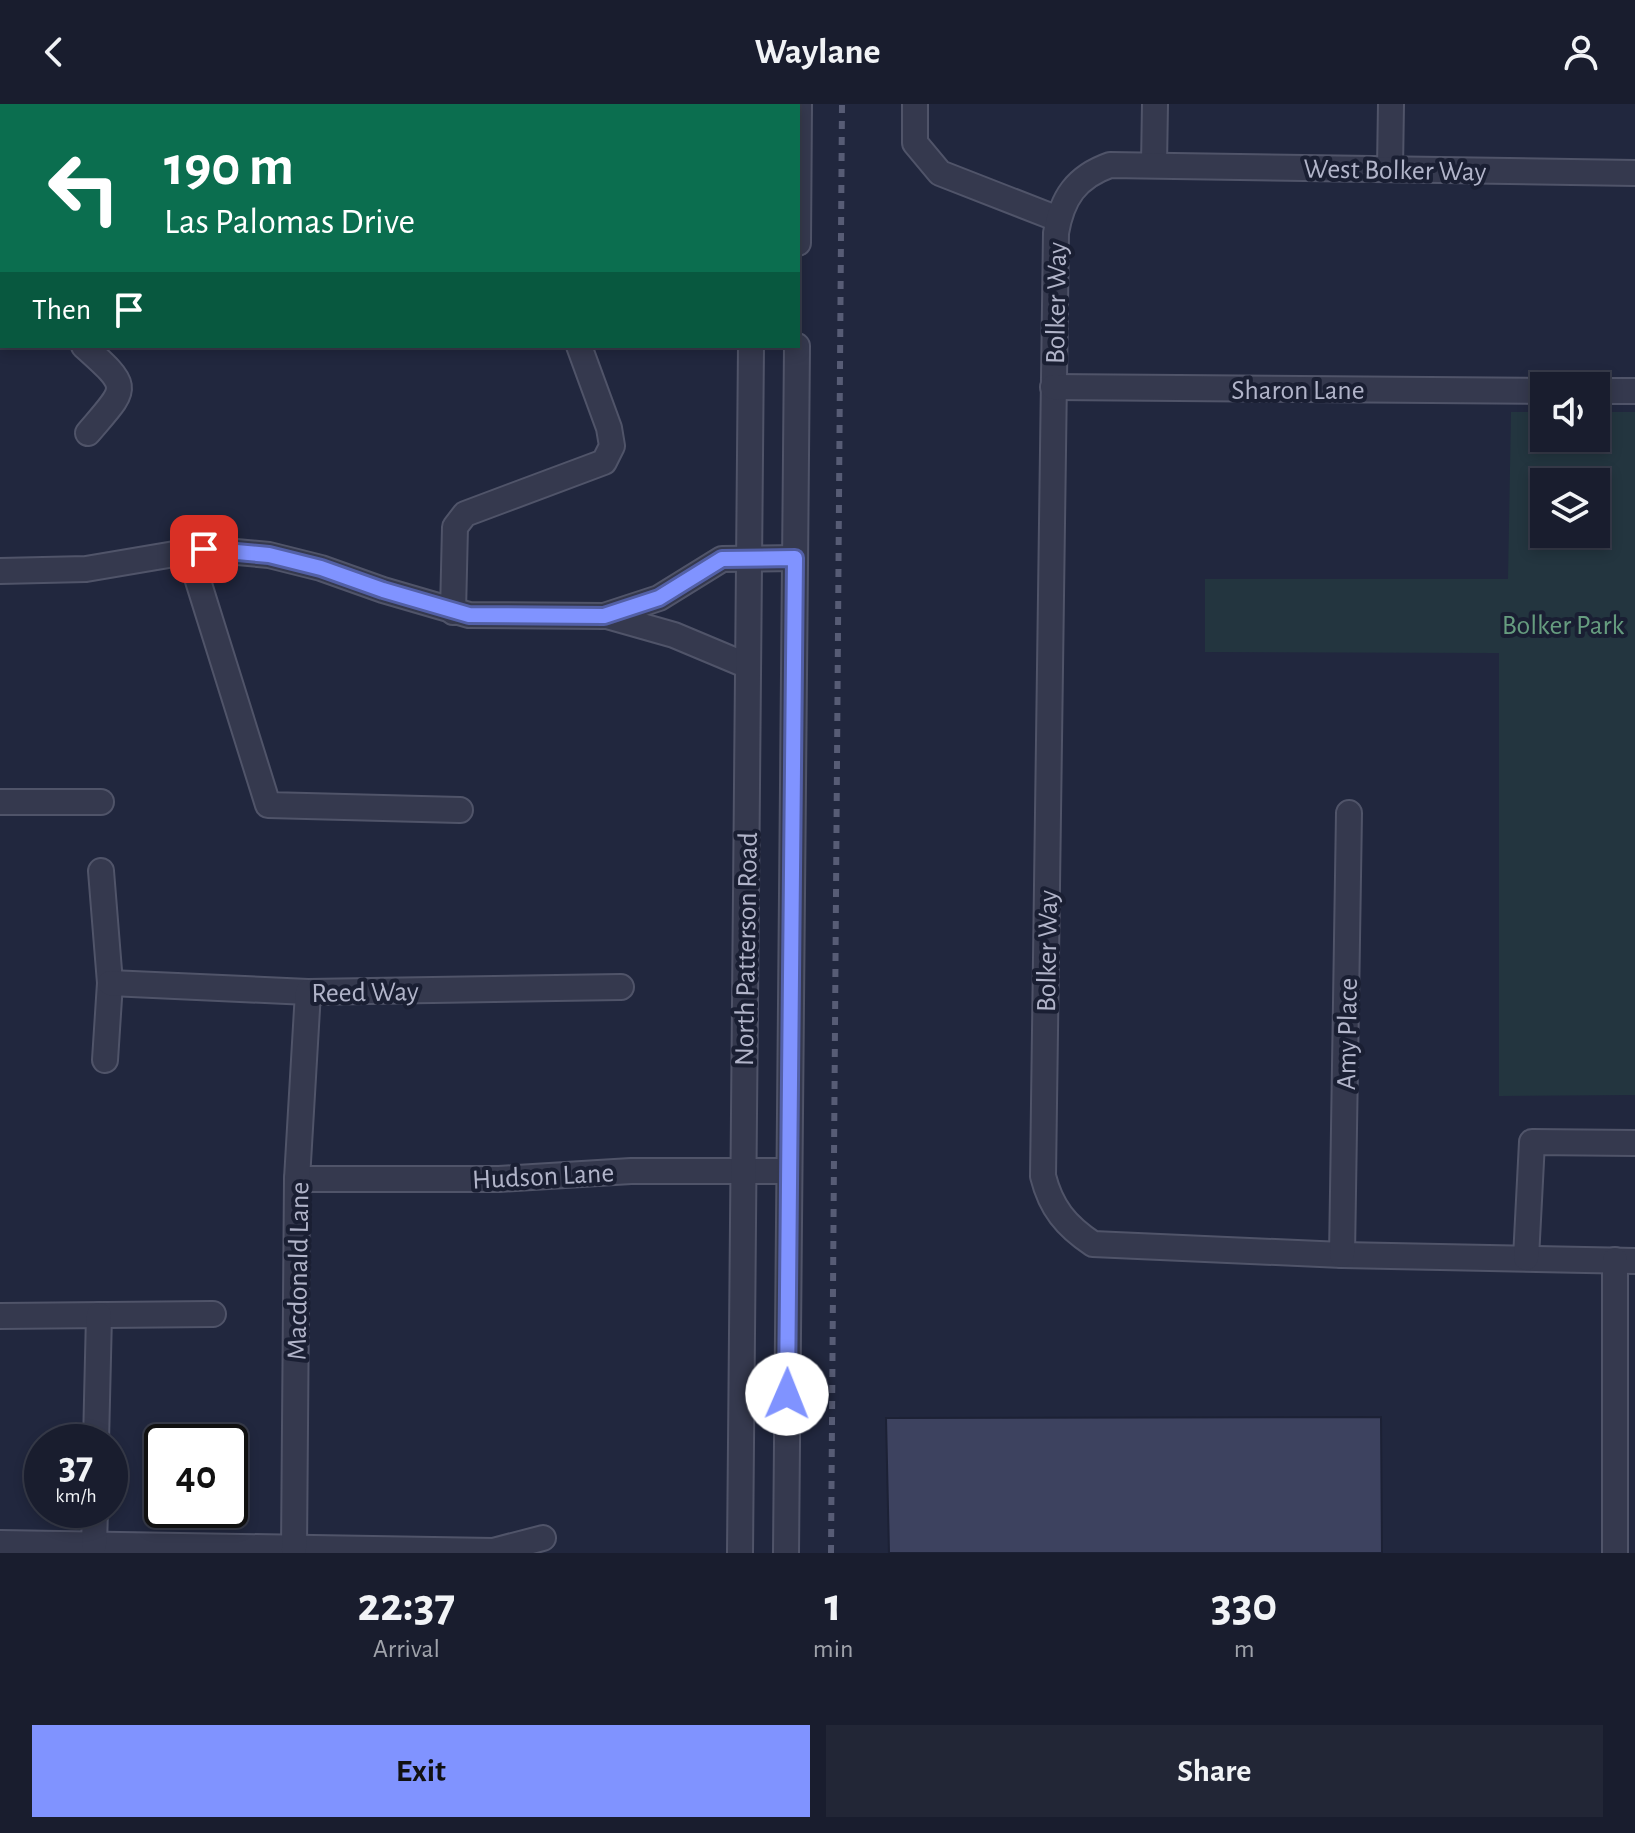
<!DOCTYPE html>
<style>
body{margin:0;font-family:"Alegreya Sans",sans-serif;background:#222636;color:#f1f3f6;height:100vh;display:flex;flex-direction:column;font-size:30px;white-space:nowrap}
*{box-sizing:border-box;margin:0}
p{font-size:26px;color:#9fa2aa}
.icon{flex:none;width:44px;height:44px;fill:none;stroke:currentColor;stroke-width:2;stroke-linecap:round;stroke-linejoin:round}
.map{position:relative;height:1449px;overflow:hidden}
.side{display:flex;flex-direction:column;background:#191d2e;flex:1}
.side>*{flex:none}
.top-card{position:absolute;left:0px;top:0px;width:800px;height:244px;box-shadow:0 4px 12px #0003,0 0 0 2px #373b4a;background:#0b6e4f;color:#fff;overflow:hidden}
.fabs{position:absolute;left:1530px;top:268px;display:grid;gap:16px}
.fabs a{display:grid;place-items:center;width:80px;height:80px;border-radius:0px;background:#191d2e;box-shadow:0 4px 12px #0003,0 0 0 2px #373b4a;font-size:40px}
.speed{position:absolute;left:24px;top:1320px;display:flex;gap:16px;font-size:40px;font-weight:700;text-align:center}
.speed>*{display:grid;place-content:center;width:104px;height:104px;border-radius:50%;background:#191d2e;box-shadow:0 4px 12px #0003,0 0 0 2px #373b4a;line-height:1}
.speed small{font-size:20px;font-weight:400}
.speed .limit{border:4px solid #111;border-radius:12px;background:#fff;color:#111}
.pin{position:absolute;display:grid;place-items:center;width:68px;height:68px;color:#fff;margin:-34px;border-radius:16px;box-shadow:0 4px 12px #0006}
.me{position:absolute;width:88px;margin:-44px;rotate:1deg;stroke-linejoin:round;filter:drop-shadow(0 0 6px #0008)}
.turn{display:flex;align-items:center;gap:28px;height:168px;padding:0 32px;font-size:36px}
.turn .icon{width:104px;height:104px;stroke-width:2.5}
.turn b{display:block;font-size:56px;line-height:68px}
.then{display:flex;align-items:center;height:76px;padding:0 32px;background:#0003;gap:16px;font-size:30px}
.eta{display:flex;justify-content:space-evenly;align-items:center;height:136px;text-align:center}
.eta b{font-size:48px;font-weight:700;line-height:56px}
.action{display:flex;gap:16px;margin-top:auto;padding:16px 32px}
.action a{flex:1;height:92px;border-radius:0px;background:#8093ff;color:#111;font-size:32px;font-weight:700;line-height:92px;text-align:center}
.action a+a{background:#222636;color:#f1f3f6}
header{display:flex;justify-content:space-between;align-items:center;height:104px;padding:0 32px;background:#191d2e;font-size:36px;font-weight:700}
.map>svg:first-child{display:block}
.green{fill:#23353f;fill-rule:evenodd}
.building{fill:#3d425f;stroke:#1c2135;stroke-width:2}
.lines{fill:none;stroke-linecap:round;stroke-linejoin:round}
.minor-casing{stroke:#505469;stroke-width:28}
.minor{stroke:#35394e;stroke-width:24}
.rail{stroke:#575c75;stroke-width:6;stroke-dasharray:8 8;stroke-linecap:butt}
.route-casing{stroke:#5360a6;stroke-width:20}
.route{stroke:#8093ff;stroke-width:14}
.labels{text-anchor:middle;stroke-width:8;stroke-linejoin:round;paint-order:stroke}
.street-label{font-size:28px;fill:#b1b4c9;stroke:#1a1f33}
.park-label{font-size:28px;fill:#669c7f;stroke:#1a1f33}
</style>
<header><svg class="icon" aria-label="back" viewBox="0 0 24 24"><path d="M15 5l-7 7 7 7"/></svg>Waylane<svg class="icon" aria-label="person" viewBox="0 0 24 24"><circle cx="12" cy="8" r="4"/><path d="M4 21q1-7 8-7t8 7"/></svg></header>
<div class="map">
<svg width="1635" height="1449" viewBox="0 0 1635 1449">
<rect width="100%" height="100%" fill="#21273e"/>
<!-- green -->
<path class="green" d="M1511 308H1544V334H1596V308H1635V991L1499 992V549L1205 548V475H1508ZM1544 378H1596V430H1544Z"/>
<!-- building -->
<path class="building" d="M1381 1313 1382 1449H889L886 1314Z"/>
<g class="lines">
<defs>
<g id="minor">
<path d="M283 0 284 2"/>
<path d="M457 0V2"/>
<path d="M915 0V39L940 69 1058 115"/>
<path d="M10 2 11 0"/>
<path d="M752 2V0"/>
<path d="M0 31 2 26"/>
<path d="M1154 61 1155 0"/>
<path d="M1390 64 1391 0"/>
<path d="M1635 69 1110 61C1076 73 1062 94 1056 129L1043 1072C1051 1104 1066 1122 1093 1140L1342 1151 1635 1157"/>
<path d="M798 139 799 0"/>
<path d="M0 165 2 167"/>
<path d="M84 242C132 285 128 282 88 329"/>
<path d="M1053 283 1544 287"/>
<path d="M1596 287H1635"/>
<path d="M189 448 268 701 460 706"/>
<path d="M0 467 86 465 204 445 269 451 321 464 383 486 469 511 604 512 659 494 722 455 795 454"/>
<path d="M453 508 455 423 465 410 604 358 612 342 609 324 579 242"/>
<path d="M607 512 674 531 748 562"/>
<path d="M0 698H101"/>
<path d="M101 767 110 879 105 956"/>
<path d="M110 879 308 888 621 883"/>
<path d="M297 1075H499L631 1067H789"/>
<path d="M1342 1151 1349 709"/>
<path d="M1526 1154 1532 1038 1635 1039"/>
<path d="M1615 1156V1449"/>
<path d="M0 1212 213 1210"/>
<path d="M96 1338 99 1211"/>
<path d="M0 1439 493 1447 543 1434"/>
<path d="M94 1441 95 1406"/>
<path d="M294 1446 297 1075 308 888"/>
<path d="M740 1449 751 242"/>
<path d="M786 1449 797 242"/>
</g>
</defs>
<!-- minor casing -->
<use href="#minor" class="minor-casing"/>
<!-- minor -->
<use href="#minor" class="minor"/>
<!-- rail -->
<path class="rail" d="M831 1449 842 0"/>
</g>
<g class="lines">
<defs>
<path id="route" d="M204 445 269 451 321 464 383 486 469 511 604 512 659 494 722 455 795 454 787 1290"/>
</defs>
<!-- route casing -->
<use href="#route" class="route-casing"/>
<!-- route -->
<use href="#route" class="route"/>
</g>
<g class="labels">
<!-- street labels -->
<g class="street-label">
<text transform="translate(1395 65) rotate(1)" y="10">West Bolker Way</text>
<text transform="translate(1055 199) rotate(-89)" y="10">Bolker Way</text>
<text x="1298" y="295">Sharon Lane</text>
<text transform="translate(745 845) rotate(-89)" y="10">North Patterson Road</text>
<text transform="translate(1046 847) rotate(-89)" y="10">Bolker Way</text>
<text transform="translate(365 887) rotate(-1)" y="10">Reed Way</text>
<text transform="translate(1346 930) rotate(-89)" y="10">Amy Place</text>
<text transform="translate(543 1071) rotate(-3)" y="10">Hudson Lane</text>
<text transform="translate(297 1167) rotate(-89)" y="10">Macdonald Lane</text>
</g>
<!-- park labels -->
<g class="park-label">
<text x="1563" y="530">Bolker Park</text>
</g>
</g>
</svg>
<div class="fabs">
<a><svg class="icon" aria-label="sound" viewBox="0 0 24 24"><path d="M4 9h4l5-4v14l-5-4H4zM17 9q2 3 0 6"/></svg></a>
<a><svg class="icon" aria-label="layers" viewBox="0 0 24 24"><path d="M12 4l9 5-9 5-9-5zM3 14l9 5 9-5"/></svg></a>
</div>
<div class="speed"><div>37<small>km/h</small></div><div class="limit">40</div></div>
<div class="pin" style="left:204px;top:445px;background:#d93025"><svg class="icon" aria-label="arrive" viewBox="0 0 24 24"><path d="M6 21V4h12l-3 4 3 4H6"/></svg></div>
<svg class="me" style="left:787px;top:1290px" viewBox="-20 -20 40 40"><circle r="19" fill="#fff"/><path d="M0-13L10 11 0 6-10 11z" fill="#8093ff"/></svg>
<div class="top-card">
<div class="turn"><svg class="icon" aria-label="left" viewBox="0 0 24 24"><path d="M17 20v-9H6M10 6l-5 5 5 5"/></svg><div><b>190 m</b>Las Palomas Drive</div></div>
<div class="then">Then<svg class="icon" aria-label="arrive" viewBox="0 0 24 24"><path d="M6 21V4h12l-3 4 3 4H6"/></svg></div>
</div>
</div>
<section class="side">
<div class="eta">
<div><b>22:37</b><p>Arrival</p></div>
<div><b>1</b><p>min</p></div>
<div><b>330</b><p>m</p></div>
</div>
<div class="action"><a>Exit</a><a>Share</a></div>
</section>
